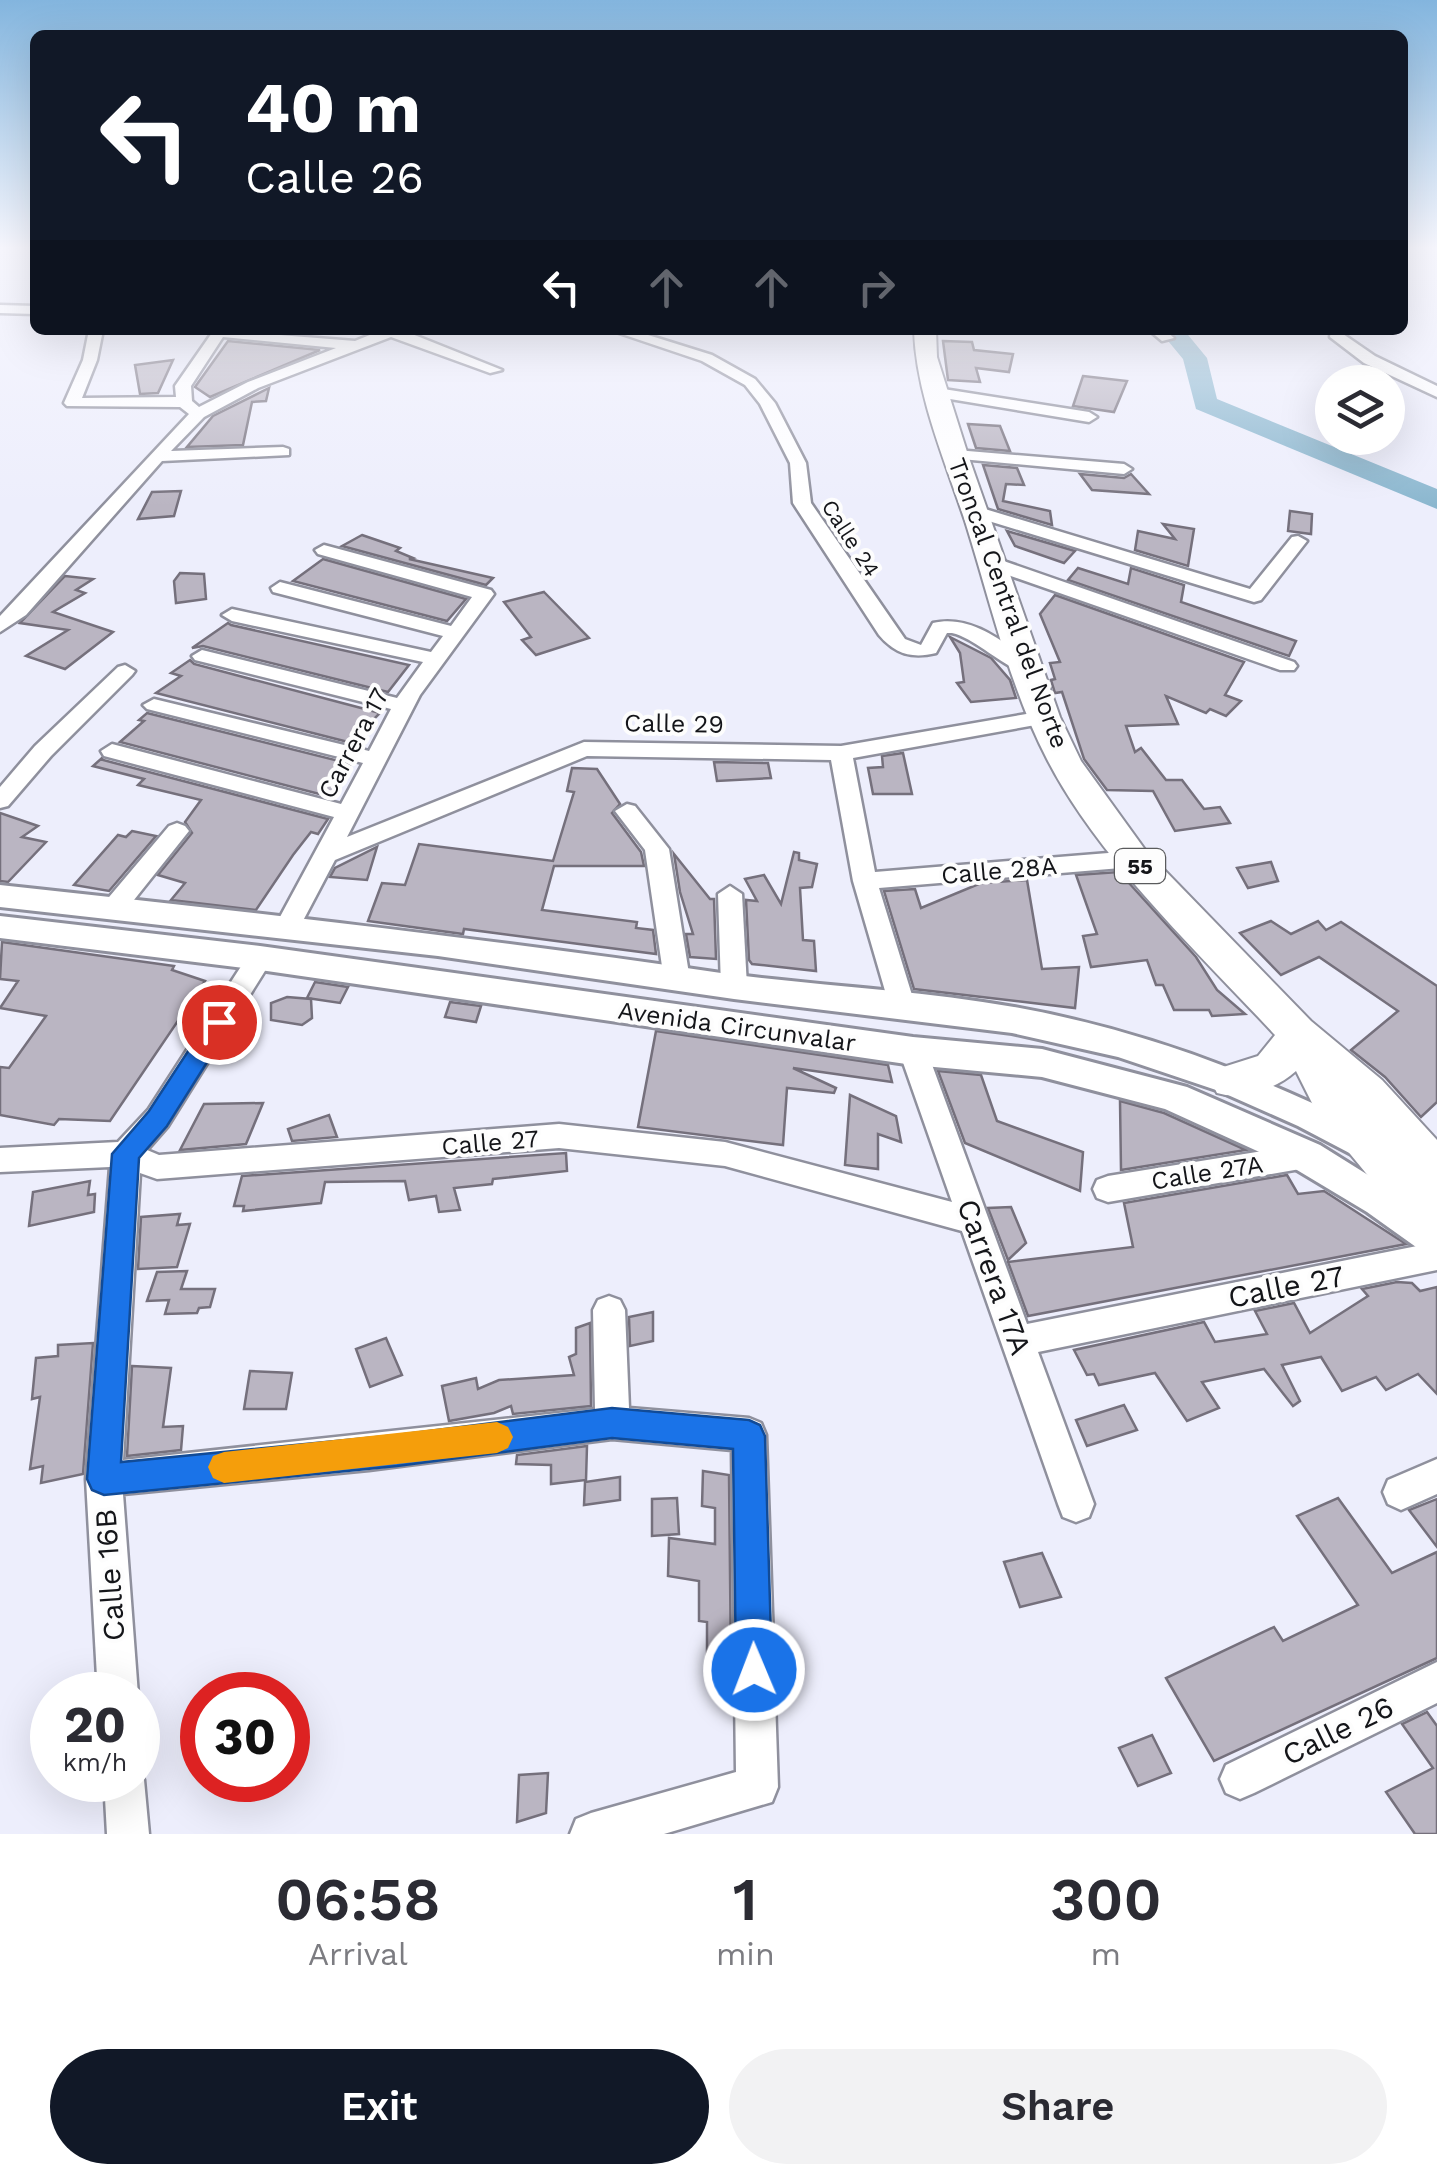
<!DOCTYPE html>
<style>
body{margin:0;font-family:"Work Sans",sans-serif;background:#f2f2f3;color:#2b2b33;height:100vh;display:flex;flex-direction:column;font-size:38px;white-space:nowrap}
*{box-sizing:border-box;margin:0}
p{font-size:32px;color:#7c7c81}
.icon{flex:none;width:55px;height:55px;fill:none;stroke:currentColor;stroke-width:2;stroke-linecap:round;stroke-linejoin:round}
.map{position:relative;height:1834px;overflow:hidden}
.details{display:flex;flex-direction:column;background:#fff;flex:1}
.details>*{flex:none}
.hud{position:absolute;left:30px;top:30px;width:1378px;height:305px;border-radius:15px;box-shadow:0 10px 40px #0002;background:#111827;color:#fff;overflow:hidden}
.buttons{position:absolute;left:1315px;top:365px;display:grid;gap:20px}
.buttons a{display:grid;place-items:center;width:90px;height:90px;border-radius:50%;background:#fff;box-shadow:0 10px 40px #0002;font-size:50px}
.speed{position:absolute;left:30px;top:1672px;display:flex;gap:20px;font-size:50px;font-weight:700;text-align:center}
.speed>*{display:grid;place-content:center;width:130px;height:130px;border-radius:50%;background:#fff;box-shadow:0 10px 40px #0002;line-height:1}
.speed small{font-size:25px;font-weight:400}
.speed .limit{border:15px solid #d22;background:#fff;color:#111}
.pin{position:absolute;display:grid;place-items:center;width:85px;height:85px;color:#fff;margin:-42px;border:5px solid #fff;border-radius:50%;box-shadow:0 2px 10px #0007}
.me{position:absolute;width:110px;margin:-55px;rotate:359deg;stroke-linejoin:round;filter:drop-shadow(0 0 8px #0008)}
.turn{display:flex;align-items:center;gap:35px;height:210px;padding:0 50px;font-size:45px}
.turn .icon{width:130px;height:130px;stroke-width:2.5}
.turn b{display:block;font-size:70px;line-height:85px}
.lanes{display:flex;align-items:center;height:95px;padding:0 50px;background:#0003;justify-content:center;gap:50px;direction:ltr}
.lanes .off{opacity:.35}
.eta{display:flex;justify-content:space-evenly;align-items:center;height:170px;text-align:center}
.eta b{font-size:60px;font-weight:600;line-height:70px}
.button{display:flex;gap:20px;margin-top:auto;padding:20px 50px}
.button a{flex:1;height:115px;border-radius:60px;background:#111827;color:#fff;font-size:40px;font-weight:600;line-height:115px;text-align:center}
.button a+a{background:#f2f2f3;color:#2b2b33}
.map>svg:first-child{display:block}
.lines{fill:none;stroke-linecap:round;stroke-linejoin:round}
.river{fill:#8bb7cf;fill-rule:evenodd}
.building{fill:#bab5c2;stroke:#75707c;stroke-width:2.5}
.minor-casing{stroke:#8f909d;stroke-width:5}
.major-casing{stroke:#8f909d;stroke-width:6}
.highway-casing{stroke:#8f909d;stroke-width:4}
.minor{fill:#fff;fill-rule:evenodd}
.major{fill:#fff;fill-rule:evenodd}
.highway{fill:#fff;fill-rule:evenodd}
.route{fill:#1a73e8;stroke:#114b97;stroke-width:2.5}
.slow{fill:#f59e0b}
.labels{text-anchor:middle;stroke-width:8;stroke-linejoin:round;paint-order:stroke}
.far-street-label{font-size:22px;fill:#141519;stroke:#fdfdfd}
.shield{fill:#fdfdfd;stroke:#5a5b5d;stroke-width:2.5}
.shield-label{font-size:22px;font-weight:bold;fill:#141519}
.street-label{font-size:25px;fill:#141519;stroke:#fdfdfd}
.near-street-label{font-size:30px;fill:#141519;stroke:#fdfdfd}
</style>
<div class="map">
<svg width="1437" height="1834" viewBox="0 0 1437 1834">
<rect width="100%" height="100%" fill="#edeefc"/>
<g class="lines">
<!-- river -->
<path class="river" d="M1159 330H1184L1207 358 1217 399 1437 489V509L1196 409 1183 359Z"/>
</g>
<!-- building -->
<g class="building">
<path d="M228 341 320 350 210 397 195 387Z"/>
<path d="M943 341 972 342 974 350 1013 354 1009 372 976 368 980 382 948 380Z"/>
<path d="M173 360 158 393 140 394 135 365Z"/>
<path d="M1083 376 1127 381 1114 412 1073 406Z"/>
<path d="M269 388 266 401 252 402 243 445 187 447 213 416Z"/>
<path d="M968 424 1000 426 1010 451 976 448Z"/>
<path d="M983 465 1017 468 1024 485 1006 484 1003 501 1050 511 1052 525 998 509Z"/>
<path d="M1080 474 1124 478 1131 474 1149 494 1092 490Z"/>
<path d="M181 491 174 516 138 519 152 492Z"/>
<path d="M1290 511 1312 514 1311 534 1288 531Z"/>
<path d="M1163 524 1194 529 1188 566 1135 550 1138 531 1175 539Z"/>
<path d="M1007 531 1075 551 1064 563 1015 546Z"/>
<path d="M362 535 400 548 396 551 413 558 409 559 493 578 486 585 342 546Z"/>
<path d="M323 559 466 599 447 621 293 581Z"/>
<path d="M1078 568 1128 584 1131 568 1184 585 1181 602 1296 641 1289 656 1068 580Z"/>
<path d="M180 573 204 574 206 599 176 603 174 581Z"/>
<path d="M65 576 93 579 76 590 85 593 53 612 113 632 65 669 26 656 68 630 20 623Z"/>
<path d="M544 592 589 638 536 655 522 640 531 637 504 602Z"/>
<path d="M1055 595 1244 662 1225 695 1241 701 1226 716 1210 709 1206 713 1166 696 1178 724 1126 726 1135 752 1141 748 1166 780H1182L1204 809 1220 807 1230 823 1175 831 1153 791 1107 790 1084 759 1062 692 1055 693 1051 680 1055 679 1050 663 1060 662 1040 614Z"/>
<path d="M228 623 231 625 409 665 388 692 203 646 192 648Z"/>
<path d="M950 637 991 658 1010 680 1016 698 971 702 957 683 964 682 960 653Z"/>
<path d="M190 660 194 664 380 713 362 731 368 733 356 744 156 693 181 676 171 673Z"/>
<path d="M147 713 351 764 331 780 342 782 331 797 120 742 144 721 139 720Z"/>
<path d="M903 753 912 794H873L868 768 883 767 882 756Z"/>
<path d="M102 758 103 760 328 819 318 834 311 832 293 855 256 910 171 900 185 883 158 875 192 833 185 822 201 800 138 785 144 779 93 766Z"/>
<path d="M714 762 768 763 771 778 717 781Z"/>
<path d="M572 768 597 769 620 804 612 813 641 852 644 866H554L542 910 637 922 636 928 653 930 656 954 464 929 463 934 368 921 382 883 405 885 419 844 553 861 574 792 567 791Z"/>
<path d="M0 813 38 826 22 837 46 842 8 882 0 881Z"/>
<path d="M132 831 156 836 109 891 74 885 118 835 126 837Z"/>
<path d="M377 847 367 880 330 877 335 868Z"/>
<path d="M794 852 799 853V860L817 864 812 887 800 888 803 940 814 941 816 971 752 964 749 960 746 900 757 901 745 879 764 875 781 904Z"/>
<path d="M674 854 710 899H714L716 959 690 957 686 934H693L680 892Z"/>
<path d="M1271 862 1278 881 1248 888 1237 868Z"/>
<path d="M1119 872 1196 957 1217 990 1245 1014 1212 1016 1209 1010H1174L1163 985H1156L1147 960 1091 967 1083 936 1097 934 1076 875Z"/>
<path d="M1027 880 1042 969 1079 967 1075 1008 914 989 884 891 915 889 921 908 981 883Z"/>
<path d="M1271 921 1291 934 1318 921 1326 930 1341 922 1437 986V1102L1421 1117 1385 1077 1351 1050 1398 1011 1319 957 1281 975 1240 933Z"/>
<path d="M2 942 174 966 172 970 205 981 110 1121 59 1119 54 1125 0 1115V1067L9 1068 46 1016 0 1008 18 981 0 979Z"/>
<path d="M315 982 348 987 340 1003 307 998Z"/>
<path d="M287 997 311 999 312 1018 302 1025 271 1020V1003Z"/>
<path d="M450 1002 481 1006 476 1022 445 1017Z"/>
<path d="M656 1031 888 1065 892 1082 793 1068 836 1088 834 1093 787 1088 783 1145 638 1127Z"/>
<path d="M938 1071 981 1075 997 1121 1083 1152 1080 1191 965 1143Z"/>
<path d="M850 1095 896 1116 901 1142 878 1134V1169L845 1165Z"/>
<path d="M1120 1101 1164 1113 1246 1150 1121 1170Z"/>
<path d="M263 1103 246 1144 180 1150 204 1104Z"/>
<path d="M329 1115 337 1137 292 1141 288 1129Z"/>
<path d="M566 1153 567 1171 493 1179 492 1184 454 1188 460 1210 439 1212 436 1196 409 1200 405 1181 325 1182 321 1203 243 1211 244 1206H234L242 1176Z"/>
<path d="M1287 1175 1298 1194 1324 1191 1406 1244 1028 1316 1008 1262 1133 1247 1124 1203Z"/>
<path d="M90 1181 88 1195 95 1194 94 1212 29 1226 33 1192Z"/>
<path d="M1011 1207 1026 1243 1008 1260 988 1208Z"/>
<path d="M180 1214 177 1225 190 1224 177 1267 138 1269 141 1217Z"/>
<path d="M187 1271 181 1289H215L210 1307 199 1308 197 1313 165 1314 169 1300 147 1301 157 1272Z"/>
<path d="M1397 1282 1412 1283 1420 1291 1437 1287V1394L1418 1374 1386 1390 1376 1377 1342 1391 1321 1357 1282 1365 1300 1401 1293 1406 1264 1369 1202 1382 1219 1408 1187 1421 1155 1373 1099 1385 1094 1374 1087 1375 1074 1350 1204 1322 1215 1342 1267 1334 1255 1311 1294 1303 1310 1333 1368 1296 1362 1289Z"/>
<path d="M653 1312V1341L630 1346 629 1317Z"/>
<path d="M590 1323 591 1406 513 1414 511 1406 494 1413 449 1421 442 1386 476 1378 478 1389 499 1380 574 1375 569 1357 576 1354V1328Z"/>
<path d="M386 1338 402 1375 370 1387 356 1349Z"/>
<path d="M93 1343 83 1474 41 1483 43 1466 30 1469 40 1397 32 1399 36 1358 58 1356V1345Z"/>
<path d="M132 1366 171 1368 163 1427 183 1426 181 1450 127 1456Z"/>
<path d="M250 1371 292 1373 286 1409H244Z"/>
<path d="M1124 1405 1137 1430 1087 1446 1076 1420Z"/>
<path d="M587 1446 586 1480 551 1484V1465L516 1464 517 1455Z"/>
<path d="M703 1471 729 1475 731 1668 707 1664V1622L699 1621V1581L668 1576 669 1538 715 1544V1508L702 1506Z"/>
<path d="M620 1477V1500L584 1505 585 1482Z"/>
<path d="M677 1498 679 1534 652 1536V1499Z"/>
<path d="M1338 1498 1392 1573 1437 1552V1658L1214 1761 1166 1678 1274 1627 1283 1641 1358 1605 1297 1516Z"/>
<path d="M1437 1499V1547L1409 1510Z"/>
<path d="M1042 1553 1061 1597 1020 1607 1004 1562Z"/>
<path d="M1427 1712 1437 1726V1834H1415L1386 1792 1433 1768 1402 1724Z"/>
<path d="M1152 1735 1171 1773 1138 1786 1119 1748Z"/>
<path d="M548 1773 546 1813 517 1822 519 1775Z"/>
</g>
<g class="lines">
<defs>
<g id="minor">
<path d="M0 305 35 306V314L0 313Z"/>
<path d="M89 330H103L97 360 82 398 176 397 175 386 214 330 355 341 382 330H402L502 370 490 373 391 337 258 388 204 417 171 451 283 447 289 449V455L162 461 26 615 0 632V616L189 414 180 407 67 406 64 403 83 360ZM223 337 336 348 248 382 199 407 192 401 191 386Z"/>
<path d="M610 330H632L712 355 755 379 775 403 806 463 811 503 905 639 921 645 933 623C973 614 1005 644 1035 665V673C1012 677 979 639 952 633H947L936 653C912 659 895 654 879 635L793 503 790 463 760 404 745 385 702 361Z"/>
<path d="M1149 330H1165L1174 338 1162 341Z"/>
<path d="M1331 330H1346L1343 334 1375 356 1437 386V397L1364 363 1330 337Z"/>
<path d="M937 388 1089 412 1097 417 1089 422 932 396V390Z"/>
<path d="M956 450 1124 464 1132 469 1124 474 950 458 948 455Z"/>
<path d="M975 506 1250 589 1292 537 1298 536 1307 541 1261 600 1254 602 969 515V507Z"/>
<path d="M324 545 491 590 494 594 420 695 347 837 584 742 841 746 1044 711 1052 712 1055 717 1052 722 853 758 875 872 1133 851 1145 859 1133 867 879 888 916 1008 912 1015H894L890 1008 853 881 831 760 587 756 335 860 296 934H278L274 928 334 817 104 756 101 751 112 744 341 804 363 763 147 709 143 705 154 699 369 751 391 709 195 660 192 656 202 650 397 698 423 662 232 621 222 615 232 609 431 652 443 636 273 592 271 588 280 582 451 626 472 597 318 554 315 550Z"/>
<path d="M995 558 1294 662 1297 666 1294 670H1280L988 568V560Z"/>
<path d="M125 665 135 671 132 675 51 756 8 806 0 808V787L35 746 118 667Z"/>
<path d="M627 804 635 806 669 849 690 980 686 987H668L664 980 645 850 615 811Z"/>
<path d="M177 823 185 826 189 831 185 836 122 915H104L101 909 104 903 169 826Z"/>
<path d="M730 886 742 894 747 987 743 994H725L721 987 718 894Z"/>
<path d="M260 949 269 951 273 958 168 1126 147 1150 159 1155 559 1124 725 1142 952 1202 899 1051 903 1044 913 1041 923 1044 927 1051 1027 1324 1437 1242V1270L1038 1352 1094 1504 1089 1517 1076 1522 1063 1517 1058 1504 962 1231 725 1166 559 1148 157 1179 140 1173 123 1460 595 1409 593 1310 598 1300 609 1296 620 1300 625 1310 629 1408 749 1418 761 1423 766 1435 778 1787 772 1802 664 1834H570L576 1819 591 1813 736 1772 732 1450 612 1439 369 1470 123 1494 138 1695H98L86 1479 110 1167 0 1172V1148L118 1142 148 1110 251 951Z"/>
<path d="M1306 1144 1316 1148 1321 1156 1316 1164 1306 1168 1108 1202 1097 1198 1093 1189 1097 1180 1108 1176Z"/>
<path d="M1437 1459V1494L1401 1510 1388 1504 1383 1492 1388 1480Z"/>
<path d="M1437 1662V1703L1254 1793 1240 1799 1226 1793 1220 1779 1226 1765Z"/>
<path d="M138 1765 144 1780 149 1834H107L104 1780H138Z"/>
</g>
<g id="major">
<path d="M0 885C241 911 481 938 721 973 818 986 917 990 1014 1007 1170 1035 1298 1092 1437 1164V1199L1298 1126 1219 1091 1118 1057 1012 1033 734 999 438 956 0 907Z"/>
<path d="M0 916 260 946 913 1037 1042 1049 1187 1087 1320 1145 1437 1218V1257L1423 1252 1367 1212 1292 1167 1165 1109 1042 1077 913 1065 260 970 0 938Z"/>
</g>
<path id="highway" d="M914 330H936L937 357 968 455 1060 717 1081 761 1146 851 1311 1021 1382 1080 1437 1140V1188L1431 1186 1437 1193V1246L1421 1240 1318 1115 1296 1071C1276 1089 1243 1101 1217 1093L1211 1081 1217 1069 1258 1056 1275 1035C1199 953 1098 859 1047 759 1009 686 990 600 965 521 945 461 916 394 914 330Z"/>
</defs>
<!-- minor casing -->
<use href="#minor" class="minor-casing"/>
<!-- major casing -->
<use href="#major" class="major-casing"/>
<!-- highway casing -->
<use href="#highway" class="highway-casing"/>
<!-- minor -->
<use href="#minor" class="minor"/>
<!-- major -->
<use href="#major" class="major"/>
<!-- highway -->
<use href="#highway" class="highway"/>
</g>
<!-- sky -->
<linearGradient id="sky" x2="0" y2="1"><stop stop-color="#83b5de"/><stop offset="0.49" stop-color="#f7f7fe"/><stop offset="1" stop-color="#f7f7fe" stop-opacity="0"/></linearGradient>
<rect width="1437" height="506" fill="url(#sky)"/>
<!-- route -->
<path class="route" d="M219 1013 228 1016 232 1022 228 1029 167 1126 139 1158 121 1462 397 1435 612 1408 749 1420 760 1425 765 1436 772 1670 767 1682 754 1687 741 1682 736 1670 733 1449 612 1438 397 1466 104 1495 92 1490 87 1479 112 1154 149 1111 211 1016Z"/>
<!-- slow -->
<path class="slow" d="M497 1422 508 1427 513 1437 508 1448 497 1453 224 1483 213 1478 208 1467 213 1456 224 1452Z"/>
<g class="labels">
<!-- far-street labels -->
<g class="far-street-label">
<text transform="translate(851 538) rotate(57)" y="8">Calle 24</text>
</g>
<!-- shield labels -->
<rect class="shield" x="1115" y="849" width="50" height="34" rx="8"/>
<g class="shield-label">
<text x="1140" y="874">55</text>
</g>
<!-- street labels -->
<g class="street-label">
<text transform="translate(1009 603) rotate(70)" y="9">Troncal Central del Norte</text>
<text transform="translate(674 723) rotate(1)" y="9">Calle 29</text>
<text transform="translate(353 743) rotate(-62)" y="9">Carrera 17</text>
<text transform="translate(999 870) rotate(-5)" y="9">Calle 28A</text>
<text transform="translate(737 1026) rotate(8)" y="9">Avenida Circunvalar</text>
<text transform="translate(490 1142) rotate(-5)" y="9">Calle 27</text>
<text transform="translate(1207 1172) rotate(-9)" y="9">Calle 27A</text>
</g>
<!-- near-street labels -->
<g class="near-street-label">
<text transform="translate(994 1277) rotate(70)" y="10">Carrera 17A</text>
<text transform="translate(1286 1287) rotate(-11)" y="10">Calle 27</text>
<text transform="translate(110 1575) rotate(-94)" y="10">Calle 16B</text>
<text transform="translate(1338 1731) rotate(-26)" y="10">Calle 26</text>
</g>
</g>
</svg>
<div class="buttons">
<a><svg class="icon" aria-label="layers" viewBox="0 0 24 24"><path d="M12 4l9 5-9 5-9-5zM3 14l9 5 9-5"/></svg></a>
</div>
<div class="speed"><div>20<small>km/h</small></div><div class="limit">30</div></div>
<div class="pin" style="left:219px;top:1022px;background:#d93025"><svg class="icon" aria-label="arrive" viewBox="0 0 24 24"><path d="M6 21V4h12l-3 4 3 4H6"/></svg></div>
<svg class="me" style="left:754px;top:1670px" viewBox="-20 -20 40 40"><circle r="17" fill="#1a73e8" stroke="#fff" stroke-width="3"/><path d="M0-11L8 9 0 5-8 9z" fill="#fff"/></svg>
<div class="hud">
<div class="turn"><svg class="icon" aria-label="left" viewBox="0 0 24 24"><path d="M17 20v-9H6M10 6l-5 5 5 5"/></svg><div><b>40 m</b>Calle 26</div></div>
<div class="lanes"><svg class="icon" aria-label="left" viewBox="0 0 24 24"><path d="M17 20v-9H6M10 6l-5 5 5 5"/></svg><svg class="icon off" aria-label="ahead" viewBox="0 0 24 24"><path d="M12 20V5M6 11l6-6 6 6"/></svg><svg class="icon off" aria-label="ahead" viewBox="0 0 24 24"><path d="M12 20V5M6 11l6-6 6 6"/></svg><svg class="icon off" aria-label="right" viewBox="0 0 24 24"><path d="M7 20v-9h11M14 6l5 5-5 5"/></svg></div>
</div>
</div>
<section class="details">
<div class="eta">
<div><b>06:58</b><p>Arrival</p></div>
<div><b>1</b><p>min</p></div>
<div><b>300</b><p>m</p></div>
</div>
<div class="button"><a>Exit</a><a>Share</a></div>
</section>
